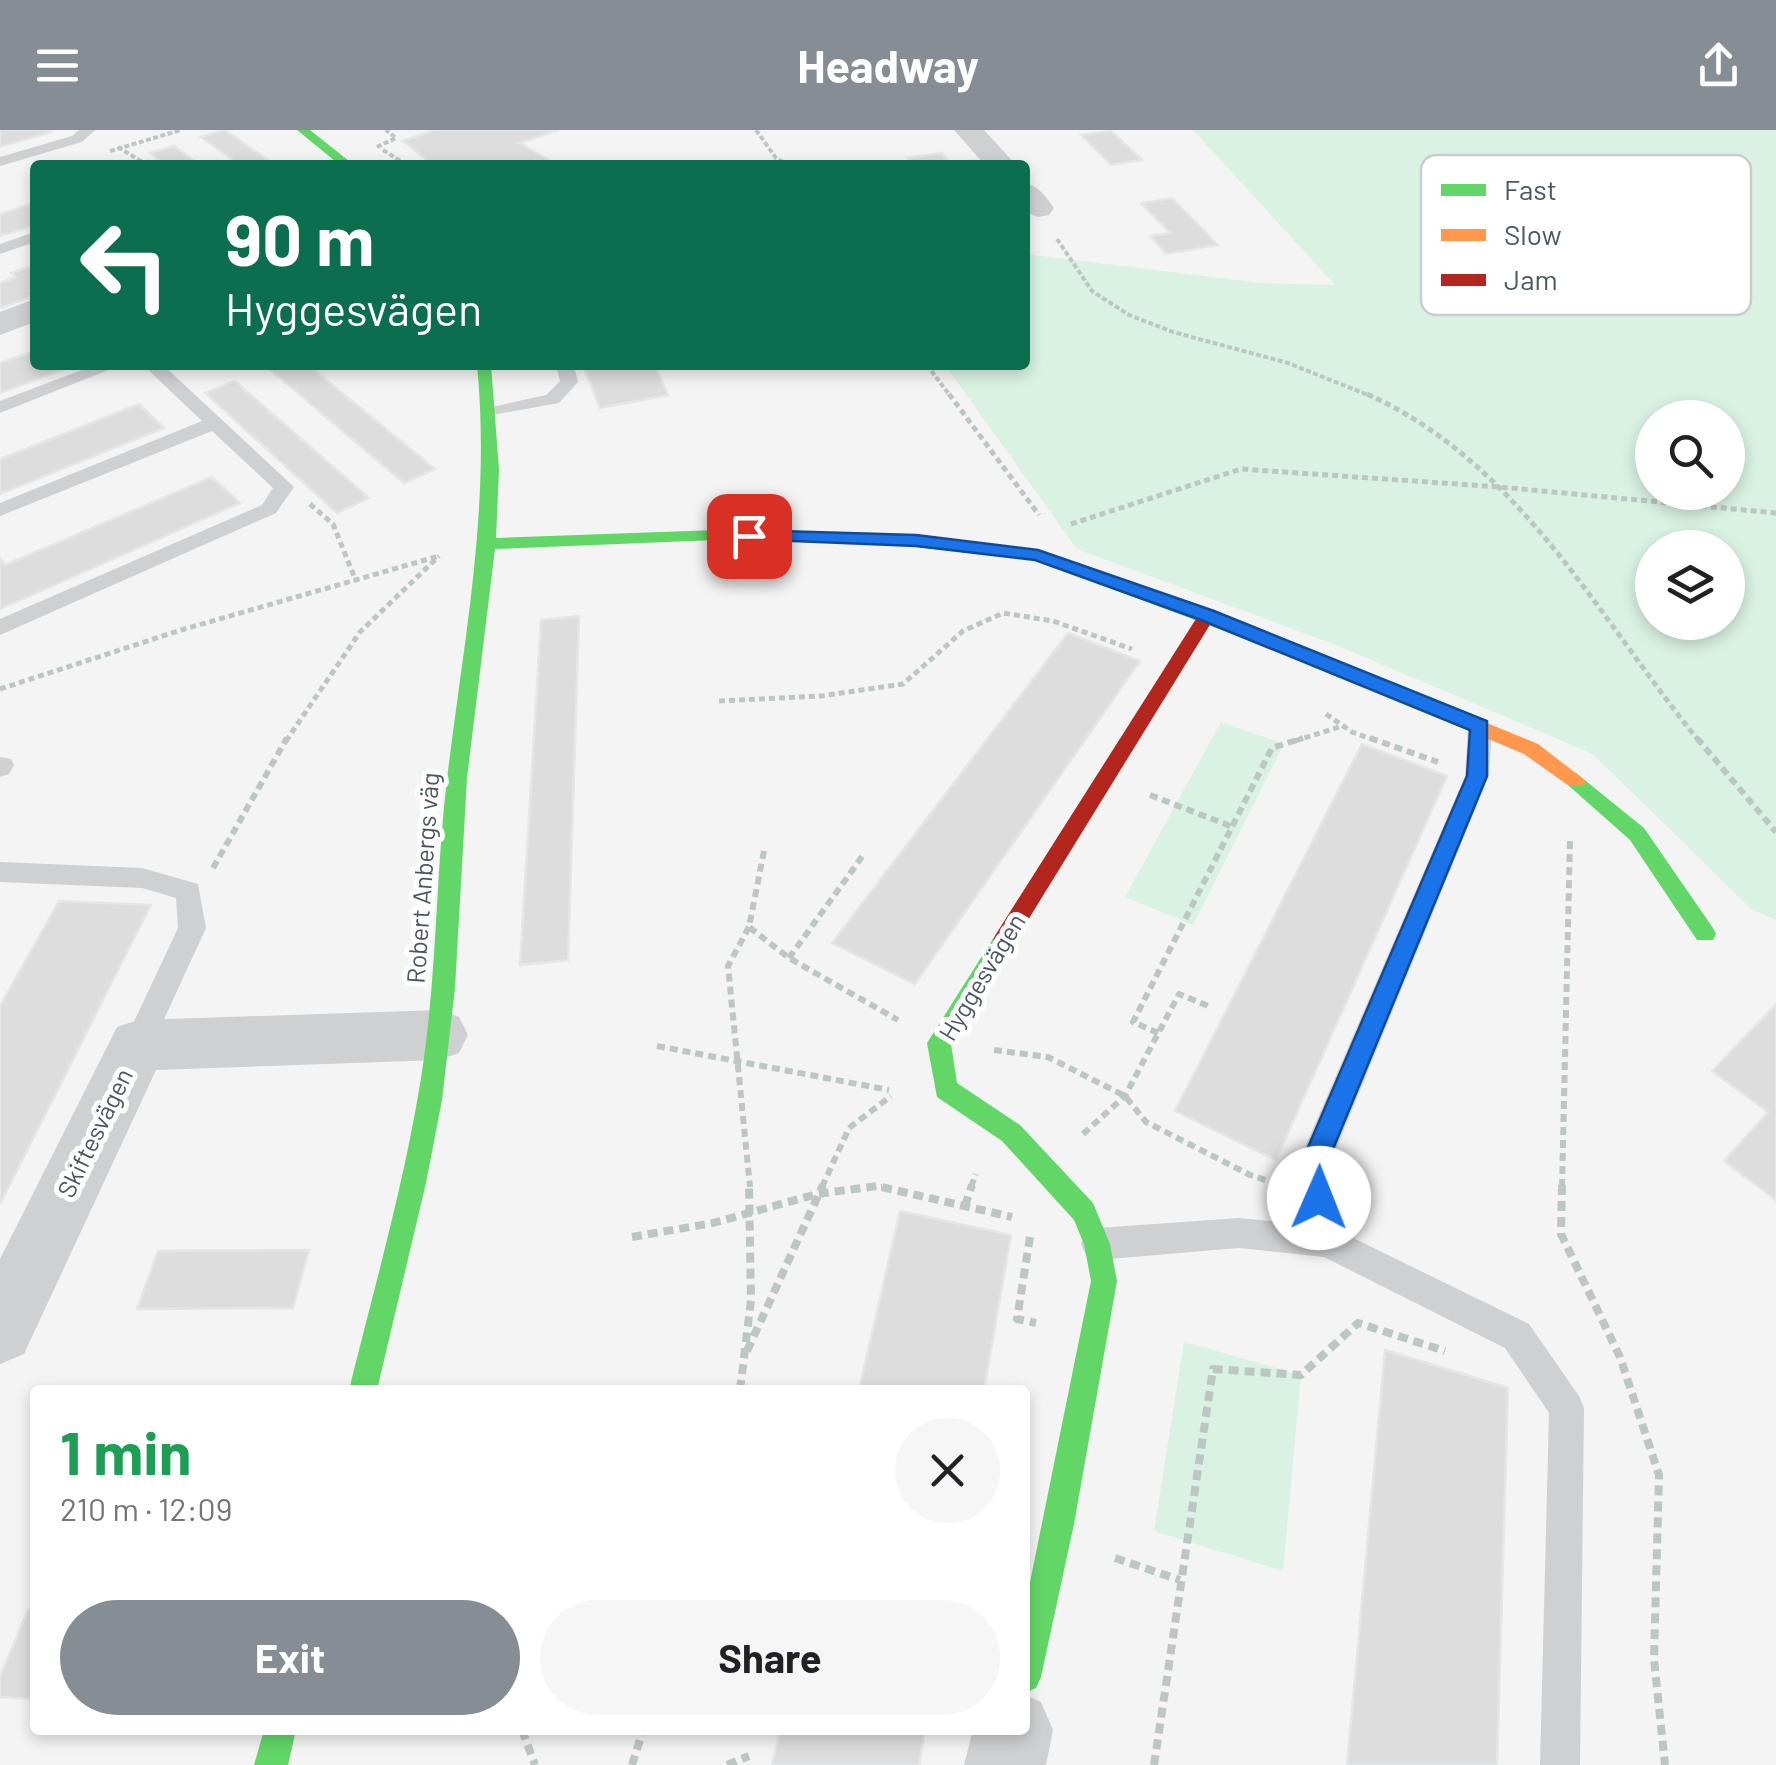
<!DOCTYPE html>
<meta charset="utf-8">
<style>
body{margin:0;font-family:Barlow,sans-serif;background:#f6f6f6;color:#202124;height:100vh;display:flex;flex-direction:column;font-size:38px;white-space:nowrap}
*{box-sizing:border-box;margin:0}
p{font-size:32px;color:#757577}
.icon{flex:none;width:55px;height:55px;fill:none;stroke:currentColor;stroke-width:2;stroke-linecap:round;stroke-linejoin:round}
.map{position:relative;flex:1;overflow:hidden}
.panel{position:absolute;left:30px;top:1255px;width:1000px;height:350px;display:flex;flex-direction:column;background:#fff;border-radius:10px;box-shadow:0 5px 15px #0003}
.panel>*{flex:none}
.banner{position:absolute;left:30px;top:30px;width:1000px;height:210px;border-radius:10px;box-shadow:0 5px 15px #0003;background:#0b6e4f;color:#fff;overflow:hidden}
.controls{position:absolute;left:1635px;top:270px;display:grid;gap:20px}
.controls a{display:grid;place-items:center;width:110px;height:110px;border-radius:50%;background:#fff;box-shadow:0 5px 15px #0003;font-size:50px}
.pin{position:absolute;display:grid;place-items:center;width:85px;height:85px;color:#fff;margin:-42px;border-radius:20px;box-shadow:0 5px 15px #0006}
.me{position:absolute;width:110px;margin:-55px;rotate:1deg;stroke-linejoin:round;filter:drop-shadow(0 0 8px #0008)}
.turn{display:flex;align-items:center;gap:35px;height:210px;padding:0 30px;font-size:45px}
.turn .icon{width:130px;height:130px;stroke-width:2.5}
.turn b{display:block;font-size:70px;line-height:85px}
.round{display:grid;place-items:center;flex:none;width:105px;height:105px;border-radius:52px;background:#f6f6f6}
.overview{display:flex;align-items:center;justify-content:space-between;height:170px;padding:0 30px}
h1{font-size:60px;font-weight:700;line-height:75px;color:#1e9e55}
.action{display:flex;gap:20px;margin-top:auto;padding:20px 30px}
.action a{flex:1;height:115px;border-radius:60px;background:#868d94;color:#fff;font-size:40px;font-weight:700;line-height:115px;text-align:center}
.action a+a{background:#f6f6f6;color:#202124}
header{display:flex;justify-content:space-between;align-items:center;height:130px;padding:0 30px;background:#868d94;color:#fff;font-size:45px;font-weight:700}
.map>svg:first-child{display:block}
.green{fill:#d9f2e3;fill-rule:evenodd}
.building{fill:#ddddde;stroke:#e5e6e7;stroke-width:2.5}
.lines{fill:none;stroke-linecap:round;stroke-linejoin:round}
.path-far3{stroke:#bcc7c4;stroke-width:4;stroke-dasharray:5 2.5;stroke-linecap:butt}
.path-far2{stroke:#bcc7c4;stroke-width:5;stroke-dasharray:6 4;stroke-linecap:butt}
.path-far1{stroke:#bcc7c4;stroke-width:6;stroke-dasharray:8 5;stroke-linecap:butt}
.path{stroke:#bcc7c4;stroke-width:8;stroke-dasharray:10 6;stroke-linecap:butt}
.lane{fill:#ced0d2;fill-rule:evenodd}
.street{fill:#ced0d2;fill-rule:evenodd}
.fast{fill:#63d668;fill-rule:evenodd}
.slow{fill:#ff974d;fill-rule:evenodd}
.jam{fill:#b3261e;fill-rule:evenodd}
.route{fill:#1a73e8;stroke:#114b97;stroke-width:2.5}
.labels{text-anchor:middle;stroke-width:10;stroke-linejoin:round;paint-order:stroke}
.street-label{font-size:25px;fill:#4a5661;stroke:#fff}
.key{fill:#fff;stroke:#c9ccd0;stroke-width:2.5}
.key-label{font-size:28px;fill:#4a5661}
</style>
<header><svg class="icon" aria-label="menu" viewBox="0 0 24 24"><path d="M4 6h16M4 12h16M4 18h16"/></svg>Headway<svg class="icon" aria-label="share" viewBox="0 0 24 24"><path d="M12 15V3M7 8l5-5 5 5M5 13v7h14v-7"/></svg></header>
<div class="map">
<svg width="1776" height="1635" viewBox="0 0 1776 1635">
<rect width="100%" height="100%" fill="#f4f4f4"/>
<!-- green -->
<g class="green">
<path d="M1193 0H1776V790L1751 779 1593 624 1336 515 1077 419 945 235H1025V124L1261 153 1335 155ZM1652 288H1728V362H1652ZM1652 418H1728V492H1652Z"/>
<path d="M1221 592 1284 614 1193 795 1125 767Z"/>
<path d="M1184 1212 1301 1245 1283 1441 1154 1401Z"/>
</g>
<!-- building -->
<g class="building">
<path d="M0 0H49L51 2 0 17Z"/>
<path d="M225 0 275 35H240L201 7Z"/>
<path d="M434 0H558L520 13 557 35H433L403 11Z"/>
<path d="M1111 1 1142 30 1111 35 1081 5Z"/>
<path d="M174 16 200 35H165L150 23Z"/>
<path d="M942 23 951 35H913L908 28Z"/>
<path d="M1172 68 1218 115 1166 124 1150 106 1170 103 1141 73Z"/>
<path d="M35 73V95L0 106V84Z"/>
<path d="M35 135V160L30 161 35 166 0 178V153L16 147 11 143Z"/>
<path d="M35 221V235H76L0 263V233Z"/>
<path d="M276 235H308L435 339 404 353 268 238Z"/>
<path d="M583 235H655L668 265 600 278Z"/>
<path d="M235 251 369 368 337 383 205 263Z"/>
<path d="M139 274 164 298 0 364V329Z"/>
<path d="M212 347 240 373 0 479V428L5 435Z"/>
<path d="M579 486 568 830 520 835 541 490Z"/>
<path d="M1068 503 1140 531 915 854 832 813Z"/>
<path d="M1362 614 1447 646 1276 1030 1175 981Z"/>
<path d="M59 771 151 775 0 1074V876Z"/>
<path d="M1776 874V1070L1724 1031 1768 982 1712 941Z"/>
<path d="M900 1081 1011 1105 984 1260H859Z"/>
<path d="M309 1120 293 1178 137 1179 158 1121Z"/>
<path d="M1385 1220 1508 1258 1497 1635H1347Z"/>
<path d="M28 1480H35V1569L0 1567V1546Z"/>
<path d="M780 1600H925L919 1635H772Z"/>
</g>
<g class="lines">
<!-- path-far3 -->
<g class="path-far3">
<path d="M756 0 776 28 788 35"/>
<path d="M118 17 147 35"/>
<path d="M377 17 396 8 386 0"/>
<path d="M383 20 407 35"/>
<path d="M110 21 181 0"/>
<path d="M1057 109 1092 161 1129 185 1173 202 1288 233 1373 267"/>
<path d="M927 235 951 267"/>
</g>
<!-- path-far2 -->
<g class="path-far2">
<path d="M949 264 1039 385"/>
<path d="M1367 264C1520 333 1597 486 1699 611"/>
<path d="M310 374 333 394 356 451"/>
<path d="M1071 394 1241 339 1500 357 1776 383"/>
<path d="M0 559 181 500 439 426"/>
<path d="M719 571 821 566 903 554 963 501 1003 483 1053 491 1132 519"/>
<path d="M1326 584 1352 602 1377 611"/>
<path d="M286 611 360 502 439 426"/>
<path d="M1295 611 1342 596"/>
</g>
<!-- path-far1 -->
<g class="path-far1">
<path d="M1370 608 1438 632"/>
<path d="M1697 608 1776 702"/>
<path d="M1150 665 1233 697"/>
<path d="M764 721 749 797 789 828 898 890"/>
<path d="M213 738 287 608"/>
<path d="M749 797 728 836 750 1057"/>
<path d="M789 828 864 724"/>
<path d="M1158 903 1133 892 1272 618 1303 608"/>
<path d="M657 916 889 960"/>
<path d="M994 920 1048 927 1125 966 1146 992 1250 1045 1275 1053"/>
<path d="M1083 1004 1125 966 1179 864 1208 876"/>
<path d="M822 1057 849 998 891 966"/>
<path d="M868 1057H882"/>
<path d="M971 1057 976 1044"/>
<path d="M1562 1057 1570 709"/>
</g>
<!-- path -->
<g class="path">
<path d="M1562 1055 1561 1104 1620 1227 1659 1345 1654 1529 1665 1635"/>
<path d="M965 1076 972 1055"/>
<path d="M632 1107 713 1093 817 1064 877 1056 1012 1087"/>
<path d="M1030 1107 1017 1189 1036 1193"/>
<path d="M747 1221 823 1055"/>
<path d="M740 1260 751 1170 749 1055"/>
<path d="M1115 1428 1180 1450"/>
<path d="M522 1600 535 1635"/>
<path d="M632 1635 643 1600"/>
<path d="M727 1635 749 1626"/>
<path d="M1154 1635 1213 1239 1301 1245 1358 1193 1445 1221"/>
</g>
<!-- lane -->
<g class="lane">
<path d="M79 0H95L82 12 0 36V27L72 6Z"/>
<path d="M35 102V112L0 124V114Z"/>
<path d="M95 235H121L0 283V271Z"/>
<path d="M143 235H163L294 357 276 383 0 505V489L262 375 273 358 212 301 0 386V373L202 291Z"/>
<path d="M556 235H574L578 252 559 273 487 286V278L546 265 560 251Z"/>
<path d="M1480 587 1492 596 1489 646 1329 1036 1341 1102 1529 1194 1579 1266 1584 1278 1580 1635H1540L1549 1283 1505 1218 1324 1127 1239 1118 1097 1130 1086 1125 1081 1114 1086 1103 1097 1098 1239 1088 1308 1095 1297 1036 1465 646 1468 596Z"/>
<path d="M0 627 11 629 14 635 9 644 0 647Z"/>
<path d="M0 732 142 738 198 754 206 798 148 924 138 928 128 924 123 915 178 798 176 768 142 758 0 752Z"/>
</g>
<!-- street -->
<g class="street">
<path d="M954 0H984L1016 35H985Z"/>
<path d="M1025 53C1039 56 1045 66 1054 78L1049 85 1038 87 1025 82Z"/>
<path d="M35 169V192L0 205V182Z"/>
<path d="M439 880 459 887 468 905 459 923 439 930 156 940 24 1224 0 1234V1129L117 897 138 890Z"/>
<path d="M1025 1565 1041 1572 1053 1600 1046 1635H964L973 1600H1025Z"/>
</g>
<!-- fast -->
<g class="fast">
<path d="M297 0H310L354 35H340Z"/>
<path d="M477 235H491L499 339 496 408 716 400 879 403 1038 420 1305 518 1307 522 1298 528 1291 526 1035 430 879 413 716 410 495 419 467 648 455 858 442 970 426 1053 377 1260H349C376 1150 408 1041 424 928 437 835 436 742 447 649 464 508 491 378 477 235Z"/>
<path d="M1576 643 1644 698 1713 798 1716 804 1713 810H1697L1630 710 1569 656 1566 651Z"/>
<path d="M1004 801 1012 804 1015 810 951 914 957 953 1020 995 1093 1073 1110 1114 1117 1151 1074 1394 1041 1547 1036 1558 1025 1563V1477L1091 1151 1084 1114 1074 1090 1002 1011 937 967 927 913 996 804Z"/>
<path d="M264 1600H296L288 1635H254Z"/>
</g>
<!-- slow -->
<path class="slow" d="M1298 516 1538 614 1586 651 1583 656H1569L1524 624 1291 526V518Z"/>
<!-- jam -->
<path class="jam" d="M1207 479 1216 485 1012 816H996L993 810 996 804 1201 481Z"/>
</g>
<!-- route -->
<path class="route" d="M749 400 916 405 1038 420 1214 481 1487 591V646L1326 1036 1332 1068 1328 1077 1319 1081 1310 1077 1300 1036 1467 646 1470 600 1201 490 1035 430 916 416 743 409V402Z"/>
<g class="labels">
<!-- street labels -->
<g class="street-label">
<text transform="translate(423 748) rotate(-86)" y="9">Robert Anbergs väg</text>
<text transform="translate(982 847) rotate(-59)" y="9">Hyggesvägen</text>
<text transform="translate(95 1003) rotate(-64)" y="9">Skiftesvägen</text>
</g>
</g>
<!-- legend -->
<rect x="1421" y="25" width="330" height="160" rx="15" class="key"/>
<rect x="1441" y="54" width="45" height="12" fill="#63d668"/>
<rect x="1441" y="99" width="45" height="12" fill="#ff974d"/>
<rect x="1441" y="144" width="45" height="12" fill="#b3261e"/>
<g class="key-label">
<text x="1504" y="70">Fast</text>
<text x="1504" y="115">Slow</text>
<text x="1504" y="160">Jam</text>
</g>
</svg>
<div class="controls">
<a><svg class="icon" aria-label="search" viewBox="0 0 24 24"><circle cx="10" cy="10" r="6"/><path d="M15 15l6 6"/></svg></a>
<a><svg class="icon" aria-label="layers" viewBox="0 0 24 24"><path d="M12 4l9 5-9 5-9-5zM3 14l9 5 9-5"/></svg></a>
</div>
<div class="pin" style="left:749px;top:406px;background:#d93025"><svg class="icon" aria-label="arrive" viewBox="0 0 24 24"><path d="M6 21V4h12l-3 4 3 4H6"/></svg></div>
<svg class="me" style="left:1319px;top:1068px" viewBox="-20 -20 40 40"><circle r="19" fill="#fff"/><path d="M0-13L10 11 0 6-10 11z" fill="#1a73e8"/></svg>
<div class="banner">
<div class="turn"><svg class="icon" aria-label="left" viewBox="0 0 24 24"><path d="M17 20v-9H6M10 6l-5 5 5 5"/></svg><div><b>90 m</b>Hyggesvägen</div></div>
</div>
<section class="panel">
<div class="overview"><div><h1>1 min</h1><p>210 m · 12:09</p></div><a class="round"><svg class="icon" aria-label="close" viewBox="0 0 24 24"><path d="M6 6l12 12M18 6L6 18"/></svg></a></div>
<div class="action"><a>Exit</a><a>Share</a></div>
</section>
</div>
